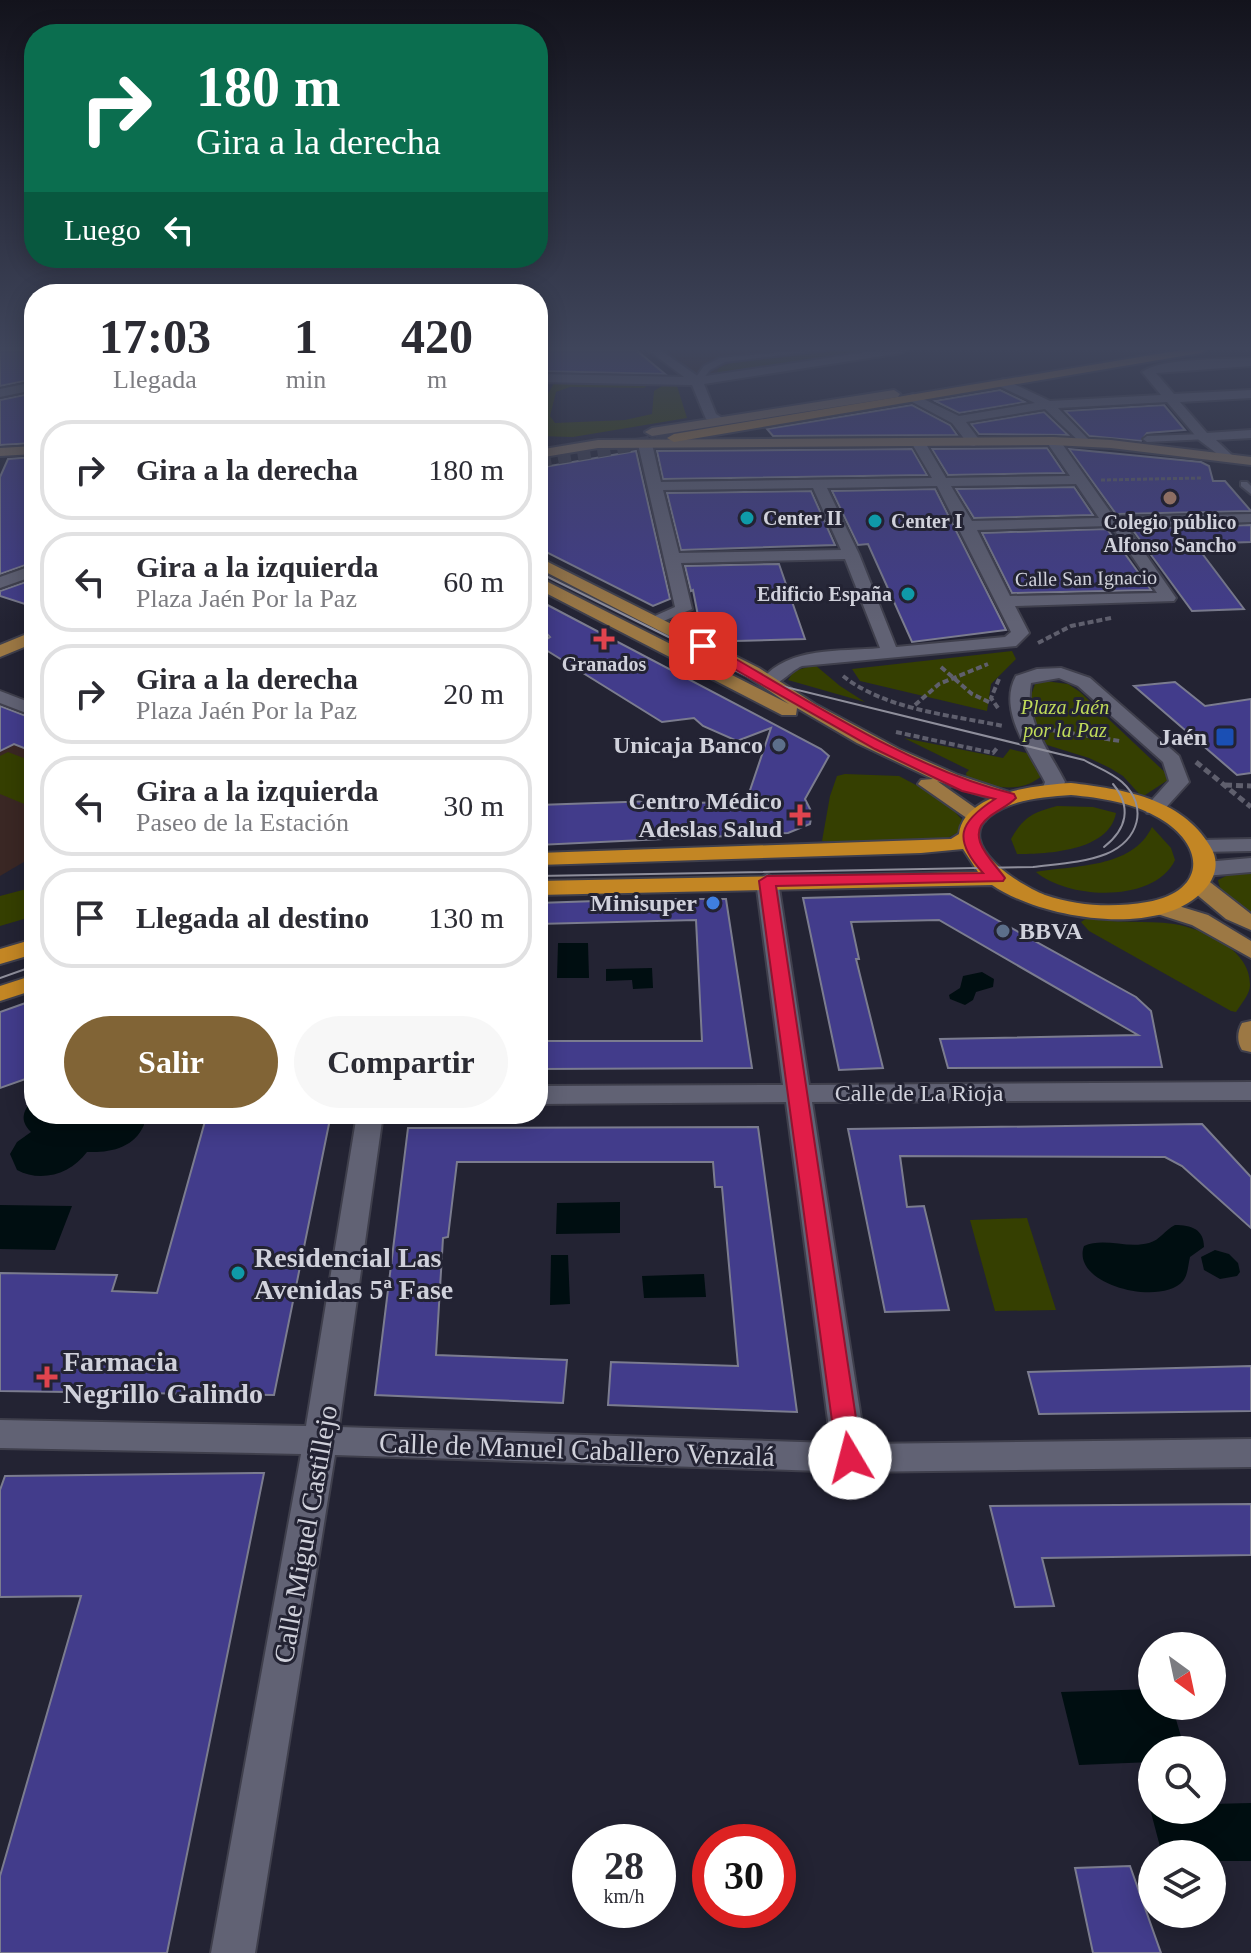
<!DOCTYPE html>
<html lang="es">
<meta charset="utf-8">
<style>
body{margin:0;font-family:Georgia,serif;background:#f7f7f7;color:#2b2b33;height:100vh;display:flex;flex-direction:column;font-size:30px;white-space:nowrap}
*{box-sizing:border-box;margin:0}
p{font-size:26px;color:#7c7c81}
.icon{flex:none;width:44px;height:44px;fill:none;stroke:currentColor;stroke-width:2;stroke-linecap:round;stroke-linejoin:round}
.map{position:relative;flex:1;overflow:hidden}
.drawer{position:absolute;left:24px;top:284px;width:524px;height:840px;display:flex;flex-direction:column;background:#fff;border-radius:32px;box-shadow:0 4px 20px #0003}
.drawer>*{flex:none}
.top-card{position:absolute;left:24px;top:24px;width:524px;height:244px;border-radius:32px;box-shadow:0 4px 20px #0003;background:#0b6e4f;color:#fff;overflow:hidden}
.needle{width:52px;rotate:147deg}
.tools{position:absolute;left:1138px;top:1632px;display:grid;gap:16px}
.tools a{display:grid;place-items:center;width:88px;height:88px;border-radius:50%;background:#fff;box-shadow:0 4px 20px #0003;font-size:40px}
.speed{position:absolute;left:572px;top:1824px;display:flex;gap:16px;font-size:40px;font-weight:700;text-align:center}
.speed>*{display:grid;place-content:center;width:104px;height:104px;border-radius:50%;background:#fff;box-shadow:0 4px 20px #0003;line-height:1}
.speed small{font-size:20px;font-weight:400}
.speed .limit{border:12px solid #d22;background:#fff;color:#111}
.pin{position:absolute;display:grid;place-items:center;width:68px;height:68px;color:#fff;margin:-34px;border-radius:16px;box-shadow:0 4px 12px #0006}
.me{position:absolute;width:88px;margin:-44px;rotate:352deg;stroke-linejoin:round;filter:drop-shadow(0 0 6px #0008)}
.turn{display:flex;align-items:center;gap:28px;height:168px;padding:0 40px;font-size:36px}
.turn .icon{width:104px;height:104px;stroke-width:2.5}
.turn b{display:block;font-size:56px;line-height:68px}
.then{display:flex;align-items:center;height:76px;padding:0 40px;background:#0003;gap:16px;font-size:30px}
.eta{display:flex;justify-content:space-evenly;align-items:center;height:136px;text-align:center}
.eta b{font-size:48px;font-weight:600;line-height:56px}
.primary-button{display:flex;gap:16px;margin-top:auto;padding:16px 40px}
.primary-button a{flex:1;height:92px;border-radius:48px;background:#816436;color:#fff;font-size:32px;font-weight:600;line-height:92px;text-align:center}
.primary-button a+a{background:#f7f7f7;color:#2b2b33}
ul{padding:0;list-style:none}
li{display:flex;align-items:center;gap:24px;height:100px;margin:0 16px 12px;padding:0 24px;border:4px solid #e1e1e2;border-radius:32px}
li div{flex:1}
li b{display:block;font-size:30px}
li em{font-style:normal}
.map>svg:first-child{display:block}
.education{fill:#3a2724}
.medical{fill:#392820}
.green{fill:#353f01}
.water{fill:#000e11}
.building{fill:#423c8b;stroke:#7b7c8f;stroke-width:2}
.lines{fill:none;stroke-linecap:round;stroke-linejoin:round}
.primary-tunnel{stroke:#3d3d4c;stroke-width:13;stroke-dasharray:13 7;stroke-linecap:butt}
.lane-casing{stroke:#3f3f4c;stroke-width:4}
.street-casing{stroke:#3f3f4c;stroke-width:4}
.secondary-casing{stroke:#3f3f4c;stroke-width:4}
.primary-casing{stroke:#3f3f4c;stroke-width:4}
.highway-casing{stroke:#3f3f4c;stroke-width:4}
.path-far2{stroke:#5f5f6d;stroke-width:3;stroke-dasharray:4 2;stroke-linecap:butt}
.path-far1{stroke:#5f5f6d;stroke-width:4;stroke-dasharray:6 3;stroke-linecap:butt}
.path{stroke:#5f5f6d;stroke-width:5;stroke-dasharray:7 4;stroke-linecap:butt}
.lane{fill:#616274;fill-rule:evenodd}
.street{fill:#616274;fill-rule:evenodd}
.secondary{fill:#7e6d5c;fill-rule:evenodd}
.primary{fill:#9c7844;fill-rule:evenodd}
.highway{fill:#c38624;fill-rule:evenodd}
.tram{stroke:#8f8f9c;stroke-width:2}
.route{fill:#e11d48;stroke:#92132f;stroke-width:2}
.education-dot{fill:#8d6e63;stroke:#232333;stroke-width:3}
.culture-dot{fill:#0f9aa8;stroke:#232333;stroke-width:3}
.health-dot{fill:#e0444e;stroke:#232333;stroke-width:3}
.transit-dot{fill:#1a4fb4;stroke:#232333;stroke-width:3}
.service-dot{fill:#5c6f8a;stroke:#232333;stroke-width:3}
.shop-dot{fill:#3f7fe0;stroke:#232333;stroke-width:3}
.labels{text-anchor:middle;stroke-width:6;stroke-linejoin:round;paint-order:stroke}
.far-poi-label{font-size:20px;font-weight:bold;fill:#d0d1db;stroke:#232333;text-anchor:start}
.far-street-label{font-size:20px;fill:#d0d1db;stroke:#232333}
.far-park-label{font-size:20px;font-style:italic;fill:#c0db5a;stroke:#232333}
.poi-label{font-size:24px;font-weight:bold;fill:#d0d1db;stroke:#232333;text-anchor:end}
.street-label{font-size:24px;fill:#d0d1db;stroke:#232333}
.near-poi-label{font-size:28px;font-weight:bold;fill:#d0d1db;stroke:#232333;text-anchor:start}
.near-street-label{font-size:28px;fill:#d0d1db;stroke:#232333}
</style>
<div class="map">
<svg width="1251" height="1953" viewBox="0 0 1251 1953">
<rect width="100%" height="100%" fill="#232333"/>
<!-- education -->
<path class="education" d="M0 714 34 727V856L0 876Z"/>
<!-- medical -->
<path class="medical" d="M663 350H885L714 375 689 373Z"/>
<!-- green -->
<g class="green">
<path d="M844 350H877L717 373 719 368 731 363Z"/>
<path d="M554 383 648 385 644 388 570 387 556 392 550 416 555 423 625 420 652 414 654 391 662 386H677L687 418 573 437 538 436V412Z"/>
<path d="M1012 651 1016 659 991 684 987 711 860 681 852 669Z"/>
<path d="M815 665 840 686 865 702 788 680 794 671Z"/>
<path d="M1045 681 1068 684 1080 692 1171 778 1142 797 1123 776 1110 768 1089 758 1047 745 1031 720 1027 707 1035 684Z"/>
<path d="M904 738 1003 758 1010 749 1043 757V775C1020 795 993 787 967 779L966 773 969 770Z"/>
<path d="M8 752 34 762V808L0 794V756Z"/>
<path d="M845 774 899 776 944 800 965 823 957 833 940 842 822 841 830 796 837 776Z"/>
<path d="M1057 806 1093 807 1116 813C1109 851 1048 854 1017 854L1011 839C1023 817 1034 812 1057 806Z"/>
<path d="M1152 827 1171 848 1175 860C1155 903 1069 900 1036 872 1074 865 1132 869 1152 827Z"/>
<path d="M1251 872V913C1236 905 1221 898 1218 880L1230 874Z"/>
<path d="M34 887V916L0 926V896Z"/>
<path d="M1087 918C1116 924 1145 920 1174 924 1203 929 1251 949 1250 985 1250 994 1241 1004 1236 1012L1231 1011 1089 931 1081 922Z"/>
<path d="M1027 1218 1056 1310 995 1311 970 1220Z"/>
</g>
<!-- water -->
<g class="water">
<path d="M558 943H588L589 978H557Z"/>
<path d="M652 968 653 988 633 989 632 980 606 981V969Z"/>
<path d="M982 972 994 979 993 987 976 992 973 1000 965 1005 950 999 949 995 960 988 963 976Z"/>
<path d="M34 1099V1114H143L144 1125C134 1148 110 1153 87 1152 71 1174 41 1183 17 1170L10 1154 17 1142 31 1132C19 1120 23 1110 34 1099Z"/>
<path d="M620 1202V1233L556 1234 557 1203Z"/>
<path d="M0 1205 72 1206 55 1250 0 1249Z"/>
<path d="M1175 1225C1191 1225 1204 1229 1204 1247L1190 1257C1188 1265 1188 1275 1183 1281 1161 1307 1070 1285 1084 1246 1104 1237 1127 1249 1149 1243 1160 1240 1165 1230 1175 1225Z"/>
<path d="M1215 1250 1229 1254 1238 1263 1240 1272 1237 1276 1220 1279 1204 1270 1201 1257Z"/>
<path d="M551 1255H568L570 1304 550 1305Z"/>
<path d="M704 1274 706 1297 644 1298 642 1276Z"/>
<path d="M1152 1689V1706H1172L1185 1750H1152V1762L1079 1765 1061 1692Z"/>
<path d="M1251 1803V1861H1212V1854H1162L1149 1805H1152V1810H1212V1804Z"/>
</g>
<!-- building -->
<g class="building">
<path d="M0 350H34V379L0 386Z"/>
<path d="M538 350H636L665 374 538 371Z"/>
<path d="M1000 390 1025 402 959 413 935 401Z"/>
<path d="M34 393V443L0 445V400Z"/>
<path d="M912 405 950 425 957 435 773 436 767 429Z"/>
<path d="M1164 405 1185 430 1147 433 1141 441 1089 436 1065 411Z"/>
<path d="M1044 412 1068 435 979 434 971 424Z"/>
<path d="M1047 448 1064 473 948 475 932 449Z"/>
<path d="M912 449 927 475 663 479 657 451Z"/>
<path d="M1069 449 1201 462 1209 466 1213 481H1225L1251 511 1116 514Z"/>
<path d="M636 451 670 599 653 606 538 548V468Z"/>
<path d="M34 457V562L0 574V477L8 459Z"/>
<path d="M1074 487 1093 515 974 518 956 489Z"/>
<path d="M935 489 1000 618 1006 630 912 642 868 544 858 545 832 491Z"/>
<path d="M811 491 835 545 681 550 667 493Z"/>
<path d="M1251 525V542L1195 544 1244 609 1192 611 1132 529Z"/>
<path d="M1107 529 1151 590 1012 593 982 533Z"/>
<path d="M779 564 805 639 735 641 731 625 700 626 693 590 691 591 685 566Z"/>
<path d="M34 579V607L0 596V591Z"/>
<path d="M538 600 821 749 829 756 805 799 812 813 810 824 788 833 538 845V805L684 800 685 803 746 802 771 728 737 741 703 726 694 718 662 722 538 645 550 637 538 624Z"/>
<path d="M1175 682 1205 706 1251 699V773L1237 775 1134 686Z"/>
<path d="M0 706 34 719V752L14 744 0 751Z"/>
<path d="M950 894 1136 997 1151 1011 1162 1067 948 1068 940 1039 1138 1035 939 920 851 922 859 959H856L883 1068 839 1070 803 898Z"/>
<path d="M656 899H726L752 1068 538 1069V1041H702L696 920 538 924V903Z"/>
<path d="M34 1000V1076L0 1088V1012Z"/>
<path d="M207 1114H331L274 1395 0 1391V1273L117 1275 112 1291 157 1293Z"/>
<path d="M1202 1124 1251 1177V1228L1182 1166 1165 1157 900 1156 907 1207 924 1206 949 1310 885 1312 848 1129Z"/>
<path d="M758 1127 797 1412 608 1405 611 1362 738 1366 722 1187H715L713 1162H457L448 1237 443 1238 436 1355 567 1360 563 1403 375 1395 408 1128Z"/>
<path d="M1251 1366V1411L1039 1414 1028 1372Z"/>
<path d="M264 1473 167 1953H0V1876L81 1596 0 1597V1490L5 1476Z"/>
<path d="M1251 1504V1555L1042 1558 1054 1606 1015 1607 990 1506Z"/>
<path d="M1130 1866 1161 1953H1093L1075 1868Z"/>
</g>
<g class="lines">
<!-- primary-tunnel -->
<path class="primary-tunnel" d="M538 461 674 438"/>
<defs>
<g id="lane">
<path d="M803 350H825L725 362 710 370 700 383 693 381 704 366 720 358Z"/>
<path d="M1204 434 1208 437 1207 439 1147 442 1143 439 1147 436Z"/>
<path d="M1241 482H1247L1251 486V494L1241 486Z"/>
</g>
<g id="street">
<path d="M648 350H660L699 377 881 350H907L901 353 704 384 716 414 726 420 720 424 706 419 692 385 538 382V374L684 377Z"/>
<path d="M1251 358V366L1156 373 1174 394 1251 390V398L1180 402 1207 433 1251 430V438L1216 440 1235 458 1228 462 1199 440 1167 402 1058 408 1091 442 1084 446 1045 409 966 422 981 442 974 446 969 445 952 423 903 397 913 394 959 416 1035 403 999 386 997 383 1003 379 1050 401 1161 395 1142 372C1163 357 1224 360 1251 358Z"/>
<path d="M34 382V390L0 397V389Z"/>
<path d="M1053 437 1058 438 1114 517 1251 514V522L1126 526 1176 598 1174 601 1015 606 1029 633 1016 646 802 666C788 672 778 689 764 685L761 681C787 646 840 652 880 648L845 559 681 563 692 609 654 625 646 620 675 607 638 444 640 441 652 444 661 482 932 478 911 442 918 438 923 439 946 478 1070 476 1046 441ZM1076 484 1099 518 972 521 951 486ZM937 486 1011 632 1005 637 896 647 859 554 827 488ZM813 488 841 550 679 553 663 490ZM1108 526 1115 531 1157 593 1010 596 977 530Z"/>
<path d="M34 565V576L0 588V577Z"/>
<path d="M1061 668 1090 678 1179 756 1189 782 1161 813H1147L1144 809 1169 781 1163 762 1078 686 1059 678 1031 683C1024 720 1049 751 1065 782L1059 794 1052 796 1042 790 1045 782C1030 753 997 710 1016 676L1037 669Z"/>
<path d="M0 691 34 704V716L0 703Z"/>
<path d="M1251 839V851L1200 852 1189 846 1200 840Z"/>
<path d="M1251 858V872L1205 876 1194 869 1205 862Z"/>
<path d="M767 874 778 881 809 1085 1251 1082V1100L812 1102 865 1444 1251 1439V1467L850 1472 335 1455 255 1953H211L301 1454 0 1448V1420L306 1426 357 1114H383L339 1427 831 1443 786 1102 538 1104V1086L783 1085 756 881Z"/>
</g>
<g id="secondary">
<path d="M894 390 900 394 898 397 652 436 645 432 652 428Z"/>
<path d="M1053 437 1111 440 1251 457V465L1111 448 1053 445 598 448 538 458V450L598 440Z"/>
<path d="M34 446V454L0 456V448Z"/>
</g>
<g id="primary">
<path d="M1182 350H1206L1200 353 674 442 667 438 674 434Z"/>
<path d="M538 557 759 668 815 704 899 749 958 775 1015 794 1018 798 1008 804 937 781 988 817 985 821H971L918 784 921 780 933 779 857 743 797 708 796 715H782L538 589V578L544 580 789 704 747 676 538 568Z"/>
<path d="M34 631V643L0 657V645Z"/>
<path d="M1198 877 1206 879 1251 914V930L1226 919 1190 889 1187 884 1190 879Z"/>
<path d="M1159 900 1208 915 1251 941V958L1192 925 1151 912 1148 907 1151 902Z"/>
<path d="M1251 1021V1052L1242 1050C1237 1042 1237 1032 1242 1023Z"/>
</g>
<g id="highway">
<path d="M1071 783C1122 789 1182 798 1210 846 1221 863 1215 881 1200 894 1153 938 1040 918 992 885L538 895V881L978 872 963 849 921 853 538 865V853L951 839 959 834C964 792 1038 785 1071 783ZM1071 795C1101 798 1132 802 1159 818 1207 846 1206 892 1147 902 1113 908 1077 906 1045 895 1021 886 953 844 990 816 1012 799 1044 797 1071 795Z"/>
<path d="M34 939V954L0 964V949Z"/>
<path d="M34 975V990L0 1001V986Z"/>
</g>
</defs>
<!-- lane casing -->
<use href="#lane" class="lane-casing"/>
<!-- street casing -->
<use href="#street" class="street-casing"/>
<!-- secondary casing -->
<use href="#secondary" class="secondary-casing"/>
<!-- primary casing -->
<use href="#primary" class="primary-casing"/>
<!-- highway casing -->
<use href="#highway" class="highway-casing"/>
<!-- path-far2 -->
<path class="path-far2" d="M1101 480 1202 478"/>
<!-- path-far1 -->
<g class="path-far1">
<path d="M1038 643 1071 626 1111 618"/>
<path d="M941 667 972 694 991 703"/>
<path d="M843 676C886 710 951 715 1003 726"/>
<path d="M915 705 939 684 988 664"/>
<path d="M998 708 991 698 999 679"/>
<path d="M1051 730 1120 741"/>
<path d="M896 732 993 753 997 748"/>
</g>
<!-- path -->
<g class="path">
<path d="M1196 762 1251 807"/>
<path d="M1225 785 1251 786"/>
</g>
<!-- lane -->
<use href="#lane" class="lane"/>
<!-- street -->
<use href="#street" class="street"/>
<!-- secondary -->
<use href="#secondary" class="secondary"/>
<!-- primary -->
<use href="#primary" class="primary"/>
<!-- highway -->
<use href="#highway" class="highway"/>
<!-- tram -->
<g class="tram">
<path d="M538 572 753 679 1084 760C1096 767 1111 772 1122 782 1149 806 1139 841 1106 854 1083 863 1057 864 1033 867L538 876"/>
<path d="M1104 847C1127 829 1132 807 1113 784"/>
<path d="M0 978 34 966"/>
</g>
</g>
<!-- sky -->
<linearGradient id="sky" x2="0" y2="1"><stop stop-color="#13131c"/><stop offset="0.56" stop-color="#3f455b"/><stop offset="1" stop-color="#3f455b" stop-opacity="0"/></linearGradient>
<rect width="1251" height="623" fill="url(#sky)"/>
<!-- route -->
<path class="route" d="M699 643H708C804 697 907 768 1014 794L1016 798C1008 806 998 810 989 817 963 836 993 861 1005 878L1003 881 776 886 862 1458 859 1465 850 1469 841 1465 837 1458 759 881 767 876 983 873C952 839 959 822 995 799L962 791 875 749 699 649Z"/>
<!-- markers -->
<circle class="education-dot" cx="1170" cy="498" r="8"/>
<g class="culture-dot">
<circle cx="747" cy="518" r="8"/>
<circle cx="875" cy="521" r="8"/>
<circle cx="908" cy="594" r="8"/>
<circle cx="238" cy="1273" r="8"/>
</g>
<g class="health-dot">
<path d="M600 627h8v8h8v8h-8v8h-8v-8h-8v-8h8z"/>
<path d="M796 803h8v8h8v8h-8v8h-8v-8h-8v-8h8z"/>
<path d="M43 1365h8v8h8v8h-8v8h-8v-8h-8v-8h8z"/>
</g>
<rect class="transit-dot" x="1215" y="727" width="20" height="20" rx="4"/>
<g class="service-dot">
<circle cx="779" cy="745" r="8"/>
<circle cx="1003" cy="931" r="8"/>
</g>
<circle class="shop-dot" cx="713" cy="903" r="8"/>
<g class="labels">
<!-- far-poi labels -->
<g class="far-poi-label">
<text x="763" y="525">Center II</text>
<text x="891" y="528">Center I</text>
<text x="1170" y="529" text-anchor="middle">Colegio público<tspan x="1170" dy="23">Alfonso Sancho</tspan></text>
<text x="892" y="601" text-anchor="end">Edificio España</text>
<text x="604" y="671" text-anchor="middle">Granados</text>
</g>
<!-- far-street labels -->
<g class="far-street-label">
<text transform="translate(1086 578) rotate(-1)" y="7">Calle San Ignacio</text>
</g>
<!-- far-park labels -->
<g class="far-park-label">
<text x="1065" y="714">Plaza Jaén<tspan x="1065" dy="23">por la Paz</tspan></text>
</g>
<!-- poi labels -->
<g class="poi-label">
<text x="1207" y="745">Jaén</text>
<text x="763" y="753">Unicaja Banco</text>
<text x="782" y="809">Centro Médico<tspan x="782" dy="28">Adeslas Salud</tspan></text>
<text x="697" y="911">Minisuper</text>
<text x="1019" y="939" text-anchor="start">BBVA</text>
</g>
<!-- street labels -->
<g class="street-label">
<text x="919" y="1101">Calle de La Rioja</text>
</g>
<!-- near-poi labels -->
<g class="near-poi-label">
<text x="254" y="1267">Residencial Las<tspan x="254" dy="32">Avenidas 5ª Fase</tspan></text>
<text x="63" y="1371">Farmacia<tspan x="63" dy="32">Negrillo Galindo</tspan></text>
</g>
<!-- near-street labels -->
<g class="near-street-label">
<text transform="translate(577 1449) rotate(2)" y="10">Calle de Manuel Caballero Venzalá</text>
<text transform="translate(305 1534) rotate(-80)" y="10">Calle Miguel Castillejo</text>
</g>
</g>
</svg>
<div class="tools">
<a><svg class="needle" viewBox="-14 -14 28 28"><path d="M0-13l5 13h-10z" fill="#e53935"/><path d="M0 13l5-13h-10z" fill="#7c7c81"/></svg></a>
<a><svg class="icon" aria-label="search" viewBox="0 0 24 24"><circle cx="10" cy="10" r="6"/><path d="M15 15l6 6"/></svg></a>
<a><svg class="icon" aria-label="layers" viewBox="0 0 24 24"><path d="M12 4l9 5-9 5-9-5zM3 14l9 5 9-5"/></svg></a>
</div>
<div class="speed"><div>28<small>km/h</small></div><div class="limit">30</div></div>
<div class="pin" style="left:703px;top:646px;background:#d93025"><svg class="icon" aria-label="arrive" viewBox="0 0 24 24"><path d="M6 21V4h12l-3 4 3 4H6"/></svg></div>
<svg class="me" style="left:850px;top:1458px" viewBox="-20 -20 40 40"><circle r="19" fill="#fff"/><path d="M0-13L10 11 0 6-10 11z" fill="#e11d48"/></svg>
<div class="top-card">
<div class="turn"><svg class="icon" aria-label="right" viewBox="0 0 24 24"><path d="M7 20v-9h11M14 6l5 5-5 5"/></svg><div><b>180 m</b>Gira a la derecha</div></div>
<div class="then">Luego<svg class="icon" aria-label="left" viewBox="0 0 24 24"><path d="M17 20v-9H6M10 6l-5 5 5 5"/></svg></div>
</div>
<section class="drawer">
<div class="eta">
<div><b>17:03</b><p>Llegada</p></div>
<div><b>1</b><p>min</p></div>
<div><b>420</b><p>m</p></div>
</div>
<ul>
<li><svg class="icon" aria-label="right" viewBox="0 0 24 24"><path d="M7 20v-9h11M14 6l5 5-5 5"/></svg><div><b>Gira a la derecha</b></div><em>180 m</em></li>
<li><svg class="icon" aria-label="left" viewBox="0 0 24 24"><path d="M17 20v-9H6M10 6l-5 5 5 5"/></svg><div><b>Gira a la izquierda</b><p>Plaza Jaén Por la Paz</p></div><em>60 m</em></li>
<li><svg class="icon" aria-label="right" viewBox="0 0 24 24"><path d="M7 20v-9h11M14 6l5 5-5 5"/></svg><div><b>Gira a la derecha</b><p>Plaza Jaén Por la Paz</p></div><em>20 m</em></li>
<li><svg class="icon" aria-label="left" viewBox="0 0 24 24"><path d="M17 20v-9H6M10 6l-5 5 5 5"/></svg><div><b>Gira a la izquierda</b><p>Paseo de la Estación</p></div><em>30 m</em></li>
<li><svg class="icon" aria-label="arrive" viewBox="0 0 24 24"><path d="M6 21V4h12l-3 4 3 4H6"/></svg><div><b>Llegada al destino</b></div><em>130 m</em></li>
</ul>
<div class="primary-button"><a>Salir</a><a>Compartir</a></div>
</section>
</div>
